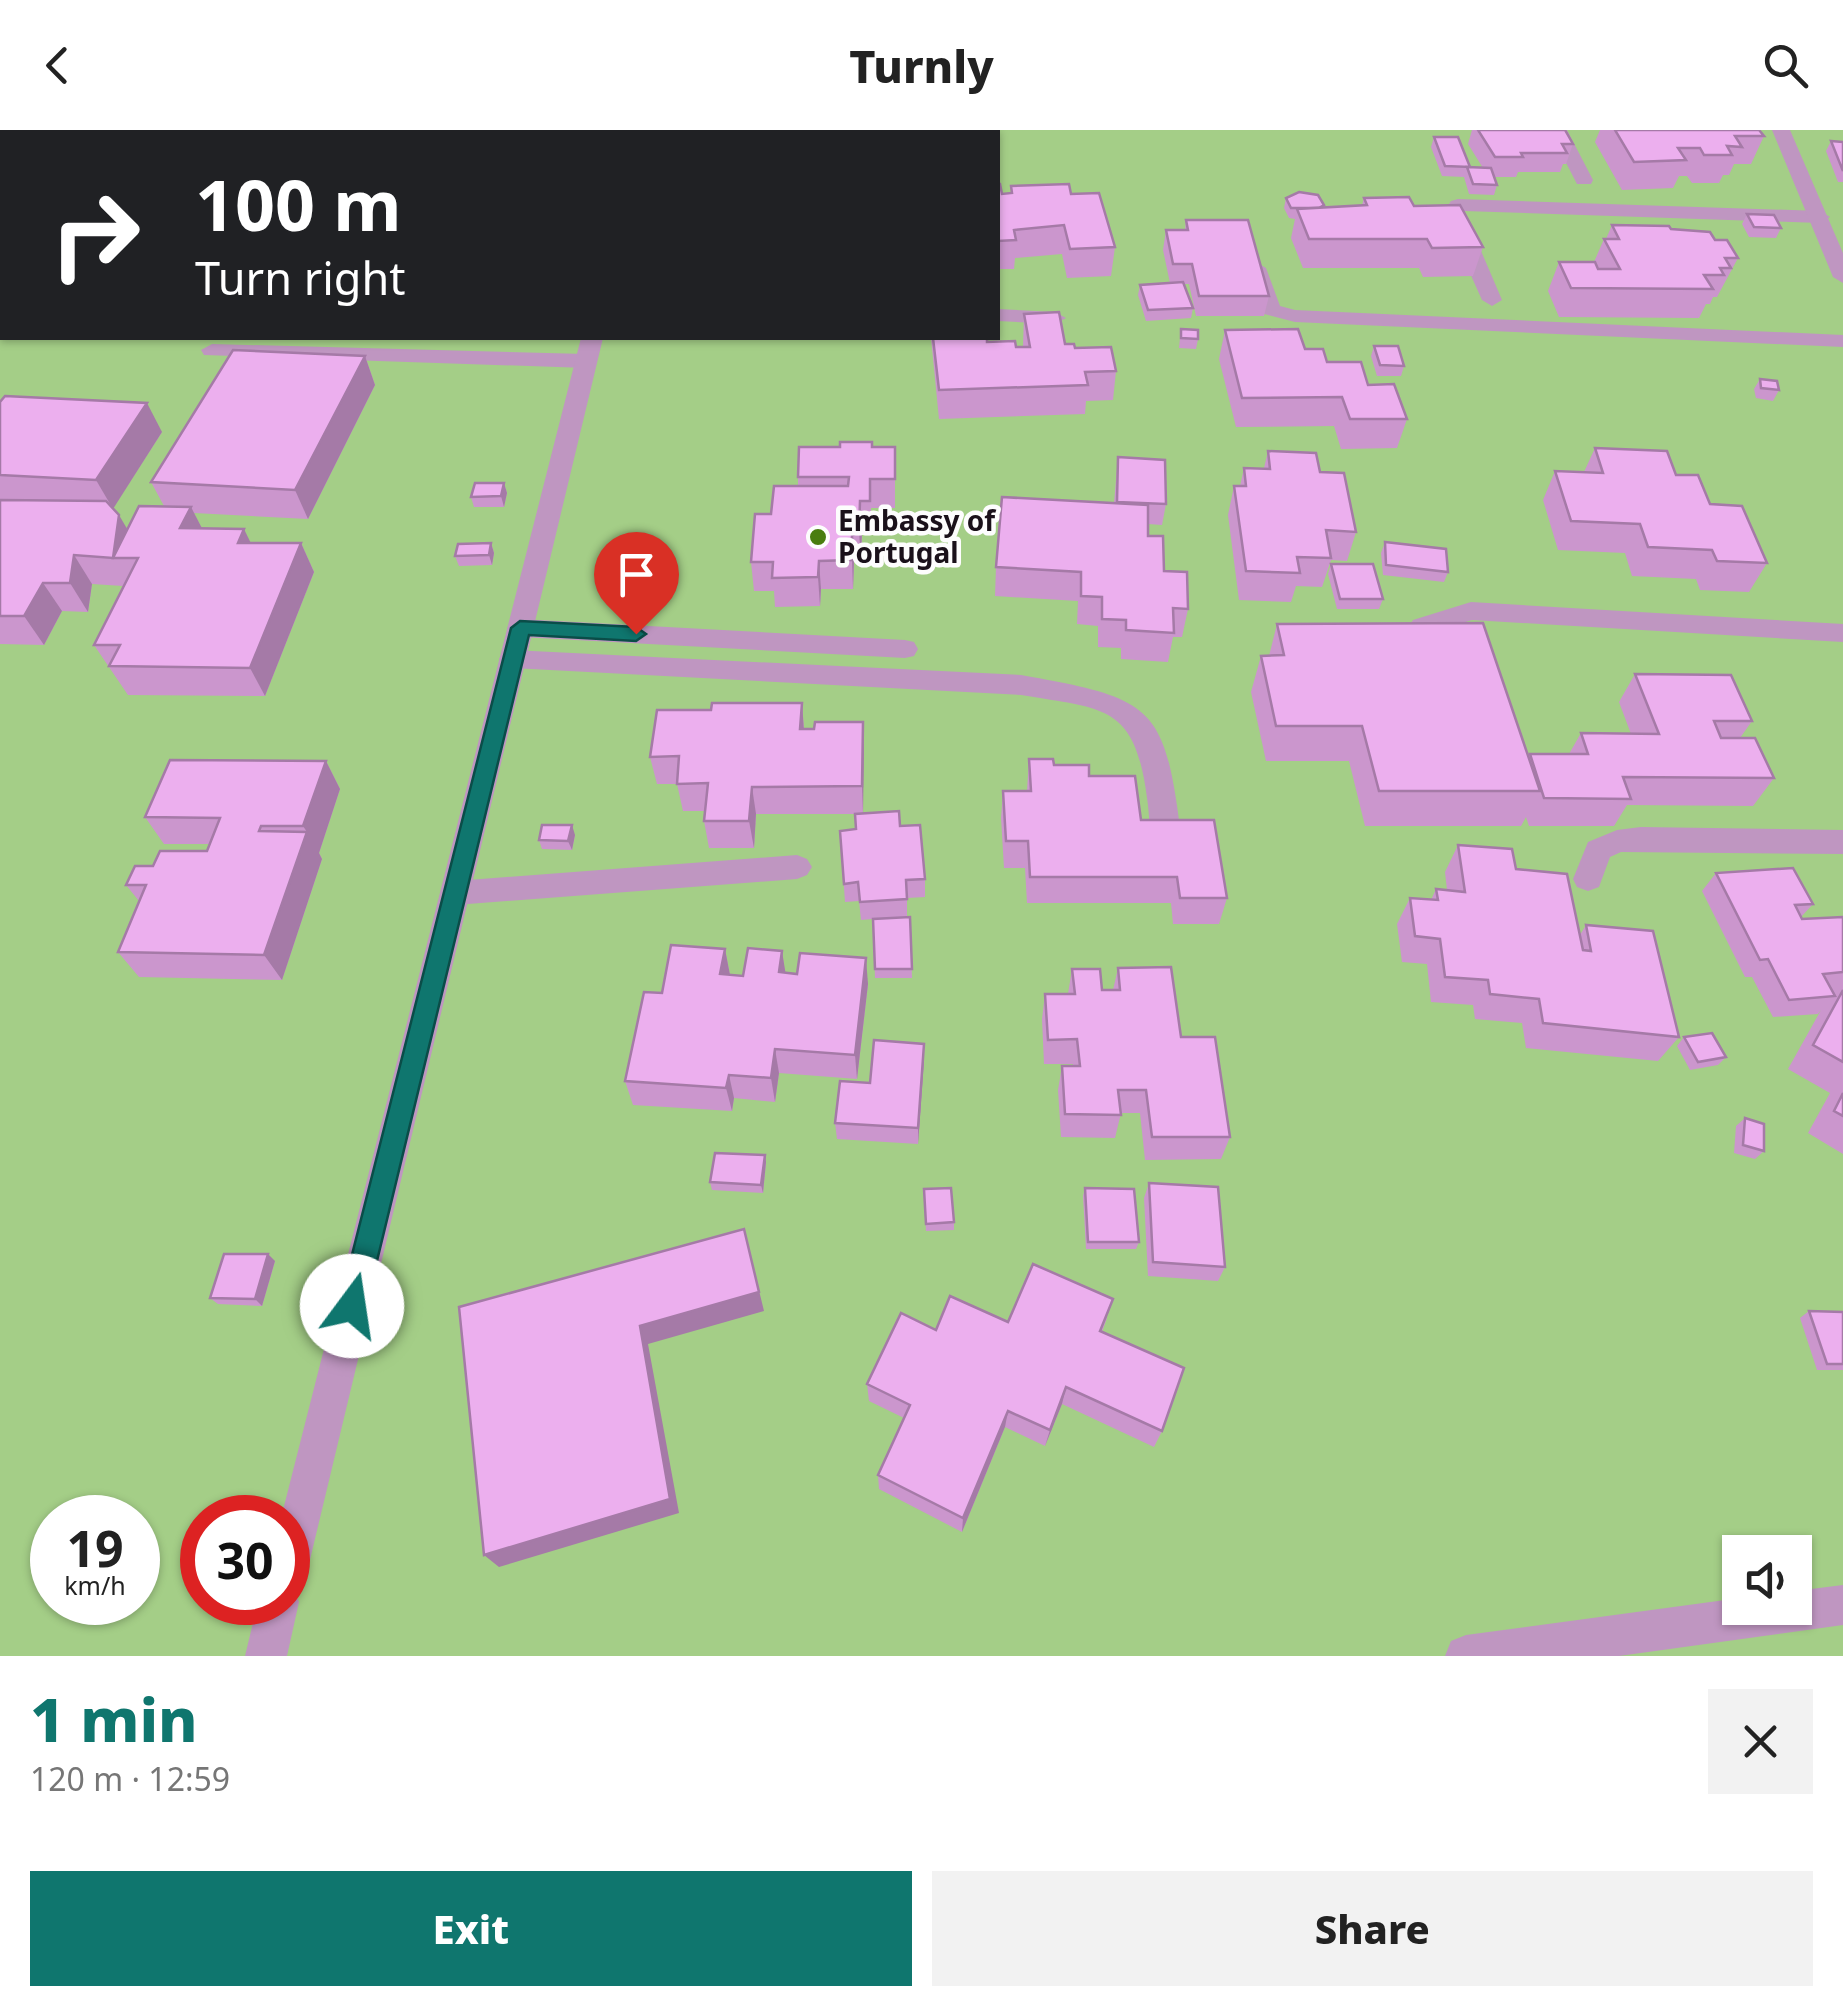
<!DOCTYPE html>
<meta charset="utf-8">
<style>
body{margin:0;font-family:"Noto Sans",sans-serif;background:#f2f2f2;color:#222;height:100vh;display:flex;flex-direction:column;font-size:38px;white-space:nowrap}
*{box-sizing:border-box;margin:0}
p{font-size:32px;color:#767676}
.icon{flex:none;width:55px;height:55px;fill:none;stroke:currentColor;stroke-width:2;stroke-linecap:round;stroke-linejoin:round}
.map{position:relative;height:1526px;overflow:hidden}
.sheet{display:flex;flex-direction:column;background:#fff;flex:1}
.sheet>*{flex:none}
.banner{position:absolute;left:0px;top:0px;width:1000px;height:210px;box-shadow:0 2px 8px #0004;background:#202124;color:#fff;overflow:hidden}
.buttons{position:absolute;left:1722px;top:1405px;display:grid;gap:20px}
.buttons a{display:grid;place-items:center;width:90px;height:90px;border-radius:0px;background:#fff;box-shadow:0 2px 8px #0004;font-size:50px}
.speed{position:absolute;left:30px;top:1365px;display:flex;gap:20px;font-size:50px;font-weight:700;text-align:center}
.speed>*{display:grid;place-content:center;width:130px;height:130px;border-radius:50%;background:#fff;box-shadow:0 2px 8px #0004;line-height:1}
.speed small{font-size:25px;font-weight:400}
.speed .limit{border:15px solid #d22;background:#fff;color:#111}
.pin{position:absolute;display:grid;place-items:center;width:85px;height:85px;color:#fff;margin:-102px -42px;border-radius:50% 50% 50% 0;rotate:-45deg;box-shadow:0 0 10px #0007}
.pin .icon{rotate:45deg}
.me{position:absolute;width:110px;margin:-55px;rotate:14deg;stroke-linejoin:round;filter:drop-shadow(0 0 8px #0008)}
.turn{display:flex;align-items:center;gap:35px;height:210px;padding:0 30px;font-size:45px}
.turn .icon{width:130px;height:130px;stroke-width:2.5}
.turn b{display:block;font-size:70px;line-height:85px}
.round{display:grid;place-items:center;flex:none;width:105px;height:105px;border-radius:0px;background:#f2f2f2}
.overview{display:flex;align-items:center;justify-content:space-between;height:170px;padding:0 30px}
h1{font-size:60px;font-weight:800;line-height:75px;color:#0f766e}
.cta{display:flex;gap:20px;margin-top:auto;padding:20px 30px}
.cta a{flex:1;height:115px;border-radius:0px;background:#0f766e;color:#fff;font-size:40px;font-weight:800;line-height:115px;text-align:center}
.cta a+a{background:#f2f2f2;color:#222}
header{display:flex;justify-content:space-between;align-items:center;height:130px;padding:0 30px;background:#fff;font-size:45px;font-weight:800}
.map>svg:first-child{display:block}
.green{fill:#a4ce87;fill-rule:evenodd}
.lines{fill:none;stroke-linecap:round;stroke-linejoin:round}
.service{fill:#bf96c1;fill-rule:evenodd}
.minor{fill:#bf96c1;fill-rule:evenodd}
.wall{fill:#cb96cd}
.shaded-wall{fill:#a57aa7}
.building{fill:#ecafee;stroke:#a57aa7;stroke-width:2.5}
.route{fill:#0f766e;stroke:#0a4d48;stroke-width:2.5}
.poi-dot{fill:#497d0f;stroke:#fdfdfd;stroke-width:4}
.labels{text-anchor:middle;stroke-width:9;stroke-linejoin:round;paint-order:stroke}
.poi-label{font-size:28px;font-weight:bold;fill:#1a111a;stroke:#fdfdfd;text-anchor:start}
</style>
<header><svg class="icon" aria-label="back" viewBox="0 0 24 24"><path d="M15 5l-7 7 7 7"/></svg>Turnly<svg class="icon" aria-label="search" viewBox="0 0 24 24"><circle cx="10" cy="10" r="6"/><path d="M15 15l6 6"/></svg></header>
<div class="map">
<svg width="1843" height="1526" viewBox="0 0 1843 1526">
<rect width="100%" height="100%" fill="#fde9fd"/>
<!-- green -->
<path class="green" d="M0 0H1843V1526H0ZM2 2H998V208H2ZM52 1388H138V1472H52ZM202 1388H288V1472H202ZM1740 1422H1795V1478H1740Z"/>
<g class="lines">
<!-- service -->
<g class="service">
<path d="M1549 0H1567L1593 50 1591 54H1577Z"/>
<path d="M1458 69 1820 81 1830 87 1820 93 1464 81 1502 170 1492 176 1482 170 1443 83 1451 71Z"/>
<path d="M1256 132 1266 138 1280 176 1295 180 1843 205V217L1295 192 1264 184 1260 180 1246 138Z"/>
<path d="M998 179 1055 182 1066 188 1055 194 998 191Z"/>
<path d="M212 214 586 224 597 231 586 238 204 225 201 220Z"/>
<path d="M1471 472 1843 494V512L1472 490 1422 505 1413 502 1409 496 1413 490Z"/>
<path d="M520 489 905 510 914 512 918 519 914 526 905 528 520 507 511 504 507 498 511 492Z"/>
<path d="M512 520 1021 545C1157 569 1165 576 1182 713L1177 721 1167 725 1157 721C1148 706 1150 685 1147 668 1135 574 1104 579 1021 565L512 538 503 536 499 529 503 522Z"/>
<path d="M1641 697 1843 700V724L1621 722 1610 727 1599 757 1588 761 1577 757 1573 749 1588 712 1617 700Z"/>
<path d="M797 725 807 729 812 737 807 745 797 749 455 775 444 772 440 763 444 754 455 751Z"/>
</g>
<!-- minor -->
<g class="minor">
<path d="M1772 0H1790L1843 123V153L1833 147Z"/>
<path d="M581 208H603L308 1438 302 1452 292 1457 299 1472 287 1526H245L258 1472H288V1388H281Z"/>
<path d="M1843 1455V1495L1619 1526H1445L1451 1511 1466 1505 1740 1468V1478H1795V1461Z"/>
</g>
</g>
<!-- wall -->
<g class="wall">
<path d="M1472 0H1565L1573 14 1566 34H1563L1560 42H1518L1516 47H1494L1497 55 1494 65 1469 64 1464 47 1442 46 1431 17 1434 7 1470 37 1483 38 1468 14Z"/>
<path d="M1600 0H1759L1764 6 1751 34H1734L1729 45H1723L1719 53H1692L1687 46H1679L1673 58 1622 60 1595 12Z"/>
<path d="M1831 11 1843 12V52H1838L1826 21Z"/>
<path d="M998 54 1002 64 1011 63V56L1071 64 1115 117 1111 146 1067 148 1062 124 1015 128 1014 139H998Z"/>
<path d="M1286 68 1324 78 1362 75 1364 68 1414 76 1483 117 1473 146 1423 147 1419 138H1303L1291 108 1295 89 1289 88 1284 78Z"/>
<path d="M1747 84 1781 98 1776 108 1749 107 1742 94Z"/>
<path d="M1186 90 1269 166 1264 186H1196L1189 154H1184L1193 178 1191 188 1146 191 1138 165 1140 155 1170 153 1163 120 1166 100H1185Z"/>
<path d="M1612 95 1671 99 1715 110 1738 128 1717 167H1713L1710 174H1706L1699 188 1559 187 1548 161 1559 132H1594L1604 109H1606Z"/>
<path d="M1024 184 1065 214 1116 241 1113 270 1086 271 1085 284 939 289 931 208H987V212L1016 217H1023Z"/>
<path d="M1181 199 1198 209 1196 219 1179 218Z"/>
<path d="M1225 200 1305 219 1368 255 1407 289 1397 318 1341 319 1334 296 1236 297 1219 229Z"/>
<path d="M1374 216 1404 236 1401 246H1377L1371 226Z"/>
<path d="M365 226 375 255 308 389 194 383 202 399 251 413H301L314 442 265 566 128 565 94 515 123 456 92 454 88 482 62 481 44 515 0 514V272L162 302 113 378 127 399 164 376 151 352Z"/>
<path d="M1760 249 1779 260 1773 271 1756 268 1754 259Z"/>
<path d="M872 317H895V378H871V400H862L861 431H854L853 459H821L820 476 775 477 774 461H754L751 432 771 384 798 356V347Z"/>
<path d="M1595 318 1676 345 1710 374 1767 433 1749 462 1700 460 1696 449 1632 446 1625 423 1558 420 1543 370 1555 341 1584 342Z"/>
<path d="M1268 321 1320 342 1356 402 1347 431 1331 430 1322 457 1296 456 1291 472 1239 470 1228 385 1234 356H1240L1244 338H1264Z"/>
<path d="M1118 327 1166 374 1162 395 1148 394V406L1164 441 1188 479 1182 507H1173L1168 532 1121 529V518L1098 517V496L1077 494 1078 471 995 466 996 437 1114 373Z"/>
<path d="M504 353 507 363 504 377H474L471 367Z"/>
<path d="M1385 412 1448 442 1444 452 1383 445 1381 423Z"/>
<path d="M491 413 494 423 492 435 459 436 455 426Z"/>
<path d="M1331 434 1383 469 1379 479H1337L1328 444Z"/>
<path d="M1277 494 1529 627 1530 624H1569L1581 603 1631 604 1619 572 1635 544 1752 591 1740 608 1774 648 1753 676 1627 675 1614 696H1529L1526 687 1521 696H1365L1349 631H1266L1251 562 1261 526H1269Z"/>
<path d="M802 573 804 599H814L863 592V683L900 696 925 749V767L907 768V787H910L912 848H875L873 789 861 790 859 771 845 772 840 701 856 699 859 684H756L754 718H709L704 691 705 681H683L677 654H657L650 627 711 580Z"/>
<path d="M1029 629 1054 635 1089 646 1141 690 1227 768 1219 794H1173L1171 773H1027L1025 738H1004L1001 688 1003 661H1027Z"/>
<path d="M326 631 340 659 319 723 322 729 282 850 139 847 118 822 139 771 126 755 207 721 210 714H164L145 687Z"/>
<path d="M575 705 572 720 542 719 539 710Z"/>
<path d="M1458 715 1516 739 1580 805 1586 795 1679 907 1658 931 1526 918 1522 893 1475 889 1473 875 1431 872 1427 834 1402 832 1397 794 1410 768 1431 770 1436 759 1447 760 1445 742Z"/>
<path d="M1716 743 1813 774 1801 787 1802 789 1843 787V1024L1808 1003 1830 963 1788 939 1821 880 1818 884 1773 887 1752 847H1745L1702 761Z"/>
<path d="M725 819 730 845 743 846 782 821 785 843 868 854 857 949 779 943 775 972 734 968 732 981 633 975 625 951 662 863Z"/>
<path d="M1118 838 1181 907 1230 1007 1221 1029 1145 1030 1140 983H1121L1115 1008 1061 1007 1058 960 1062 936H1073V934H1044L1042 889 1045 864H1068L1072 839 1102 860H1113Z"/>
<path d="M1684 907 1726 927 1718 935 1690 940 1677 916Z"/>
<path d="M924 930 918 1014 837 1009 835 993 870 953Z"/>
<path d="M1745 988 1764 1021 1755 1029 1734 1023 1736 996Z"/>
<path d="M766 1032 763 1063 712 1060 710 1052Z"/>
<path d="M1149 1053 1225 1137 1218 1151 1148 1146 1144 1068Z"/>
<path d="M1085 1058 1139 1112 1136 1119H1086L1083 1066Z"/>
<path d="M924 1059 954 1092V1100L926 1101Z"/>
<path d="M275 1131 262 1176 218 1174 210 1168Z"/>
<path d="M1809 1181 1843 1182V1240H1817L1800 1188Z"/>
<path d="M1107 1188 1102 1202 1162 1301 1154 1317 1062 1274 1045 1316 1005 1297 962 1402 879 1359 878 1345 904 1288 869 1271 867 1254 936 1200Z"/>
</g>
<!-- shaded-wall -->
<g class="shaded-wall">
<path d="M270 0H289L290 2H269Z"/>
<path d="M365 226 375 255 308 389 295 360Z"/>
<path d="M147 273 162 302 113 379 96 350Z"/>
<path d="M504 353 507 363 504 377 501 366Z"/>
<path d="M860 371 862 400 861 431 859 402Z"/>
<path d="M191 377 206 406 180 398Z"/>
<path d="M119 385 136 414 113 428Z"/>
<path d="M244 399 258 428 238 413Z"/>
<path d="M852 402 854 431 853 459 852 430Z"/>
<path d="M301 413 314 442 265 566 250 538Z"/>
<path d="M491 413 494 423 492 435 489 425Z"/>
<path d="M74 425 92 454 88 482 70 453Z"/>
<path d="M819 431 821 459 820 476 818 447Z"/>
<path d="M43 453 62 481 44 515 24 486Z"/>
<path d="M802 573 804 601 800 599Z"/>
<path d="M863 592 864 620 863 684 862 656Z"/>
<path d="M326 631 340 659 319 723 322 729 282 850 264 825 307 702 303 696Z"/>
<path d="M752 657 756 684 754 718 749 691Z"/>
<path d="M572 695 575 705 572 720 568 711Z"/>
<path d="M725 819 730 845 720 844Z"/>
<path d="M782 821 786 846 779 842Z"/>
<path d="M866 828 868 854 857 949 855 925Z"/>
<path d="M924 914V930L918 1014V998Z"/>
<path d="M775 919 779 943 775 972 771 948Z"/>
<path d="M729 945 734 968 732 981 726 958Z"/>
<path d="M765 1025 766 1032 763 1063 761 1055Z"/>
<path d="M744 1099 764 1181 648 1214 679 1383 499 1437 484 1425 640 1196Z"/>
<path d="M268 1124 275 1131 262 1176 255 1169Z"/>
<path d="M1066 1257 1062 1274 1045 1316 1050 1300Z"/>
<path d="M1008 1281 1005 1297 962 1402 963 1388Z"/>
</g>
<!-- building -->
<g class="building">
<path d="M180 0H270L269 2H179Z"/>
<path d="M457 0H536L535 2H456Z"/>
<path d="M1478 0H1565L1573 14H1562L1567 23H1521L1523 27H1495Z"/>
<path d="M1615 0H1759L1764 6H1735L1742 17 1727 16 1732 25H1704L1700 18H1678L1686 30 1634 32Z"/>
<path d="M1434 7H1458L1470 37 1445 36Z"/>
<path d="M1831 11 1843 12V41Z"/>
<path d="M1467 37 1491 38 1497 55 1473 54Z"/>
<path d="M998 54H1000L1002 64 1012 63 1011 56 1069 54 1071 64 1099 63 1115 117 1070 119 1064 95 1014 100 1016 110 998 111Z"/>
<path d="M1299 62 1318 65 1324 75 1319 78H1291L1286 68Z"/>
<path d="M1409 67 1414 76 1460 75 1483 117 1432 118 1427 109H1309L1297 79 1367 75 1364 68Z"/>
<path d="M1747 84 1774 85 1781 98 1754 97Z"/>
<path d="M1186 90H1248L1269 166H1199L1192 134H1173L1166 100H1188Z"/>
<path d="M1612 95 1669 96 1671 99 1710 102 1715 110H1727L1738 128H1725L1731 138H1720L1724 145H1704L1713 159 1571 158 1559 132H1595L1598 139H1620L1604 109H1619Z"/>
<path d="M1183 152 1193 178 1148 180 1140 155Z"/>
<path d="M1059 182 1065 214H1074L1075 218 1111 217 1116 241 1085 242 1088 255 939 260 933 208H987V212L1015 211 1016 217H1030L1024 184Z"/>
<path d="M1181 199 1198 200V209L1181 208Z"/>
<path d="M1298 199 1305 219H1323L1327 232H1361L1368 255 1394 254 1407 289H1350L1342 267 1242 268 1225 200Z"/>
<path d="M1374 216H1398L1404 236 1380 235Z"/>
<path d="M233 220 365 226 295 360 151 352Z"/>
<path d="M1760 249 1777 251 1779 260 1761 258Z"/>
<path d="M5 266 147 273 96 350 0 345V272Z"/>
<path d="M840 312H872V317H895V349H870V371H860L859 402H852V430L819 431 818 447 772 448 773 432H751L755 384H771L774 356H848L849 347H798L799 317H840Z"/>
<path d="M1595 318 1667 321 1676 345H1698L1710 374 1742 376 1767 433 1717 431 1712 420 1648 417 1640 394 1571 391 1555 341 1603 343Z"/>
<path d="M1268 321 1316 323 1320 342 1344 343 1356 402 1326 400 1331 428 1297 427 1300 443 1246 441 1234 356H1246L1244 338 1270 339Z"/>
<path d="M1118 327 1165 330 1166 374 1117 372Z"/>
<path d="M475 353H504L501 366 471 367Z"/>
<path d="M1002 367 1148 375V406H1163L1164 441 1187 442 1188 479 1173 478 1174 503 1126 500V490L1102 489V467L1081 466V442L996 437Z"/>
<path d="M0 370 106 371 119 385 113 428 74 425 70 453H43L24 486H0Z"/>
<path d="M139 376 191 377 180 398 244 399 238 413H301L250 538 109 536 120 515H94L138 428H113Z"/>
<path d="M1385 412 1446 419 1448 442 1386 435Z"/>
<path d="M491 413 489 425 455 426 458 414Z"/>
<path d="M1331 434H1373L1383 469H1340Z"/>
<path d="M1483 493 1540 661H1379L1362 596H1276L1261 526 1284 525 1277 494Z"/>
<path d="M1635 544 1731 545 1752 591H1714L1721 608H1755L1774 648 1623 647 1631 669 1544 668 1530 624H1588L1581 603 1659 604Z"/>
<path d="M712 573H802L800 599H814L815 592H863L862 656 752 657 749 691H704L708 653 677 654 679 626 650 627 657 580H711Z"/>
<path d="M1029 629H1053L1054 635H1089V646H1135L1141 690H1214L1227 768H1180L1177 747H1030L1028 711H1006L1003 661H1031Z"/>
<path d="M170 630 326 631 303 696H261L259 701 307 702 264 825 118 822 146 755H126L135 736H153L160 721H207L220 688 145 687Z"/>
<path d="M899 681 900 696 920 695 925 749 906 750 907 769 860 772 858 752 844 754 840 701 856 699 855 684Z"/>
<path d="M542 695H572L568 711 539 710Z"/>
<path d="M1458 715 1512 719 1516 739 1567 744 1583 820 1591 821 1586 795 1653 801 1679 907 1543 893 1539 869 1490 864 1488 850 1445 847 1440 809 1415 806 1410 768 1438 770 1436 759 1465 762Z"/>
<path d="M1793 738 1813 774 1795 775 1802 789 1843 787V842L1823 844 1835 866 1789 870 1768 829 1760 830 1716 743Z"/>
<path d="M910 787 912 839H875L873 789Z"/>
<path d="M671 815 725 819 720 844 743 846 748 818 782 821 779 842 797 844 800 823 866 828 855 925 775 919 771 948 729 945 726 958 625 951 644 862 662 863Z"/>
<path d="M1171 837 1181 907H1215L1230 1007H1152L1146 960H1118L1121 985 1065 984 1062 936H1080L1077 909 1048 910 1045 864H1075L1072 839H1100L1102 860H1120L1118 838Z"/>
<path d="M1843 860V932L1813 915Z"/>
<path d="M1712 903 1726 927 1698 932 1684 907Z"/>
<path d="M874 910 924 914 918 998 835 993 840 951 870 953Z"/>
<path d="M1843 963V986L1834 981Z"/>
<path d="M1745 988 1764 994V1021L1743 1015Z"/>
<path d="M715 1023 765 1025 761 1055 710 1052Z"/>
<path d="M1149 1053 1218 1057 1225 1137 1153 1132Z"/>
<path d="M951 1058 954 1092 926 1094 924 1059Z"/>
<path d="M1085 1058 1134 1059 1139 1112H1088Z"/>
<path d="M744 1099 759 1162 640 1196 670 1369 484 1425 459 1177Z"/>
<path d="M224 1124H268L255 1169 210 1168Z"/>
<path d="M1033 1134 1113 1169 1100 1201 1184 1238 1162 1301 1066 1257 1050 1300 1008 1281 963 1388 878 1345 910 1275 867 1254 901 1183 936 1200 950 1166 1008 1192Z"/>
<path d="M1809 1181 1843 1182V1234H1827Z"/>
</g>
<!-- route -->
<path class="route" d="M520 491 636 497 646 504 636 511 529 505 366 1176 362 1185 352 1189 343 1185 339 1176 511 498Z"/>
<!-- markers -->
<circle class="poi-dot" cx="818" cy="407" r="10"/>
<g class="labels">
<!-- poi labels -->
<g class="poi-label">
<text x="838" y="401">Embassy of<tspan x="838" dy="32">Portugal</tspan></text>
</g>
</g>
</svg>
<div class="buttons">
<a><svg class="icon" aria-label="sound" viewBox="0 0 24 24"><path d="M4 9h4l5-4v14l-5-4H4zM17 9q2 3 0 6"/></svg></a>
</div>
<div class="speed"><div>19<small>km/h</small></div><div class="limit">30</div></div>
<div class="pin" style="left:636px;top:504px;background:#d93025"><svg class="icon" aria-label="arrive" viewBox="0 0 24 24"><path d="M6 21V4h12l-3 4 3 4H6"/></svg></div>
<svg class="me" style="left:352px;top:1176px" viewBox="-20 -20 40 40"><circle r="19" fill="#fff"/><path d="M0-13L10 11 0 6-10 11z" fill="#0f766e"/></svg>
<div class="banner">
<div class="turn"><svg class="icon" aria-label="right" viewBox="0 0 24 24"><path d="M7 20v-9h11M14 6l5 5-5 5"/></svg><div><b>100 m</b>Turn right</div></div>
</div>
</div>
<section class="sheet">
<div class="overview"><div><h1>1 min</h1><p>120 m · 12:59</p></div><a class="round"><svg class="icon" aria-label="close" viewBox="0 0 24 24"><path d="M6 6l12 12M18 6L6 18"/></svg></a></div>
<div class="cta"><a>Exit</a><a>Share</a></div>
</section>
